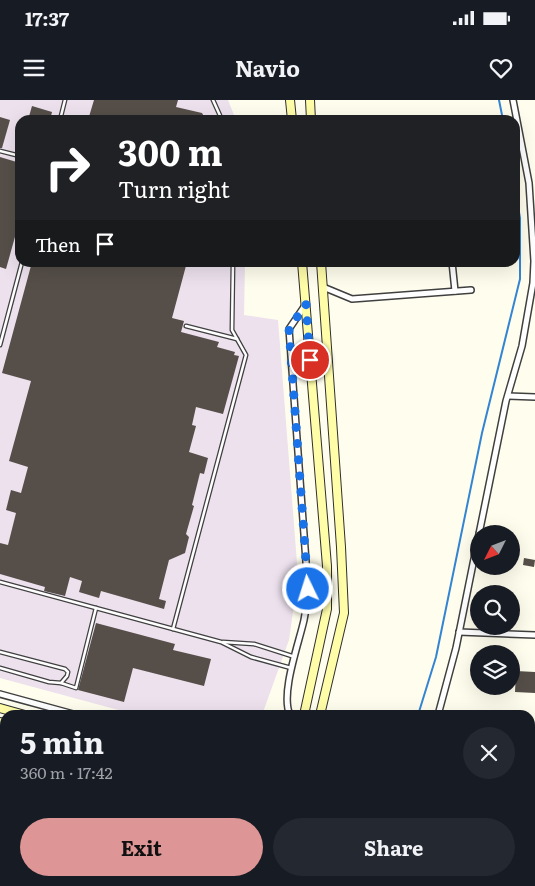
<!DOCTYPE html>
<meta charset="utf-8">
<style>
body{margin:0;font-family:Literata,serif;background:#242831;color:#f1f3f6;height:100vh;display:flex;flex-direction:column;font-size:19px;white-space:nowrap}
*{box-sizing:border-box;margin:0}
p{font-size:16px;color:#9ea1a6}
.icon{flex:none;width:28px;height:28px;fill:none;stroke:currentColor;stroke-width:2;stroke-linecap:round;stroke-linejoin:round}
.map{position:relative;flex:1;overflow:hidden}
.panel{position:absolute;left:0px;top:610px;width:535px;height:176px;display:flex;flex-direction:column;background:#171b24;border-radius:15px 15px 0 0;box-shadow:0 5px 20px #0002}
.panel>*{flex:none}
.top-card{position:absolute;left:15px;top:15px;width:505px;height:152px;border-radius:15px;box-shadow:0 5px 20px #0002;background:#202124;color:#fff;overflow:hidden}
.needle{width:32px;rotate:228deg}
.fabs{position:absolute;left:470px;top:425px;display:grid;gap:10px}
.fabs a{display:grid;place-items:center;width:50px;height:50px;border-radius:50%;background:#171b24;box-shadow:0 5px 20px #0002;font-size:25px}
.pin{position:absolute;display:grid;place-items:center;width:42px;height:42px;color:#fff;margin:-21px;border:2px solid #fff;border-radius:50%;box-shadow:0 1px 5px #0007}
.me{position:absolute;width:55px;margin:-28px;rotate:356deg;stroke-linejoin:round;filter:drop-shadow(0 0 4px #0008)}
.turn{display:flex;align-items:center;gap:18px;height:105px;padding:0 20px;font-size:22px}
.turn .icon{width:65px;height:65px;stroke-width:2.5}
.turn b{display:block;font-size:35px;line-height:42px}
.then{display:flex;align-items:center;height:48px;padding:0 20px;background:#0003;gap:10px;font-size:19px}
.round{display:grid;place-items:center;flex:none;width:52px;height:52px;border-radius:26px;background:#242831}
.summary{display:flex;align-items:center;justify-content:space-between;height:85px;padding:0 20px}
h1{font-size:30px;font-weight:700;line-height:38px}
.primary-button{display:flex;gap:10px;margin-top:auto;padding:10px 20px}
.primary-button a{flex:1;height:58px;border-radius:30px;background:#dd9695;color:#111;font-size:20px;font-weight:700;line-height:58px;text-align:center}
.primary-button a+a{background:#242831;color:#f1f3f6}
.status{display:flex;justify-content:space-between;align-items:center;height:35px;padding:0 25px;background:#171b24;direction:ltr}
.status svg{height:14px;fill:currentColor}
header{display:flex;justify-content:space-between;align-items:center;height:65px;padding:0 20px;background:#171b24;font-size:22px;font-weight:700}
.map>svg:first-child{display:block}
.industrial{fill:#ece1ed}
.lines{fill:none;stroke-linecap:round;stroke-linejoin:round}
.stream{stroke:#3385d4;stroke-width:2}
.building{fill:#564f49}
.lane-casing{stroke:#404040;stroke-width:5}
.street-casing{stroke:#404040;stroke-width:8}
.secondary-casing{stroke:#2f2f2f;stroke-width:10}
.lane{stroke:#fff;stroke-width:2.5}
.street{stroke:#fff;stroke-width:5}
.secondary{stroke:#fffda8;stroke-width:8}
.route{stroke:#1a73e8;stroke-width:9;stroke-dasharray:0 16.2}
</style>
<div class="status"><b>17:37</b><svg viewBox="0 0 49 12"><path d="M0 12V9h3v3zM5 12V6h3v6zM10 12V3h3v9zM15 12V0h3v12zM26 1h20v11H26zM47 4h2v5h-2z"/></svg></div>
<header><svg class="icon" aria-label="menu" viewBox="0 0 24 24"><path d="M4 6h16M4 12h16M4 18h16"/></svg>Navio<svg class="icon" aria-label="heart" viewBox="0 0 24 24"><path d="M12 20l-8-8c-3-5 5-10 8-4 3-6 11-1 8 4z"/></svg></header>
<div class="map">
<svg width="535" height="786" viewBox="0 0 535 786">
<rect width="100%" height="100%" fill="#fffded"/>
<!-- industrial -->
<g class="industrial">
<path d="M0 0H228L236 20H20V162L245 163 244 215 278 220 298 476 289 540 262 615H137L0 578Z"/>
<path d="M0 635 5 636V781H253L252 786H0Z"/>
</g>
<g class="lines">
<!-- stream -->
<g class="stream">
<path d="M499 0 503 20"/>
<path d="M418 615 436 557 482 333 520 179V118L515 89"/>
<path d="M342 786 344 781"/>
</g>
</g>
<!-- building -->
<g class="building">
<path d="M94 0H178L176 7 202 13 206 20H88Z"/>
<path d="M32 6 52 12 50 20H28Z"/>
<path d="M0 17 10 20 2 48H0Z"/>
<path d="M0 57 20 63V119L6 169 0 167Z"/>
<path d="M32 162H187L172 218 184 221 181 232 219 242 217 247 235 252 234 255 239 256 223 314 196 307 192 325 196 326 189 352 208 358 204 374 200 373 192 405 194 406 186 434 189 437 185 453 169 460 159 499 166 501 164 509 101 491 99 498 79 492 82 481 70 477 65 496 44 491 45 487 0 474V443L8 445 16 413 6 410 11 390 21 393 28 367 9 361 31 281 2 273Z"/>
<path d="M524 458 535 460 534 467 523 465Z"/>
<path d="M96 523 175 544 173 550 211 559 204 586 133 568 124 602 78 590Z"/>
<path d="M516 571 535 572V593L515 592Z"/>
<path d="M0 711 5 712V728L0 727Z"/>
</g>
<g class="lines">
<defs>
<g id="lane">
<path d="M213 0 222 20"/>
<path d="M60 20 65 0"/>
<path d="M0 51 20 56"/>
<path d="M186 226 237 239"/>
<path d="M0 245 22 162"/>
<path d="M0 482 221 542 251 557 291 568"/>
<path d="M173 529 246 255 232 230 233 162"/>
<path d="M223 542 254 544 295 557"/>
<path d="M0 552 65 569 68 572 67 576 61 583 49 582 0 568"/>
<path d="M61 583 76 588 96 508"/>
</g>
<g id="street">
<path d="M452 162 455 191"/>
<path d="M323 187 352 199 471 190"/>
<path d="M508 296 535 297"/>
<path d="M479 434 506 301 522 246 533 183 534 161 529 83 513 0"/>
<path d="M459 532 535 535"/>
<path d="M0 594 77 615"/>
<path d="M290 615C280 594 299 543 304 520 306 510 307 499 308 489L289 229 306 204"/>
<path d="M438 615 456 548 479 434"/>
<path d="M0 643 5 644"/>
<path d="M530 671H535"/>
<path d="M72 786 73 781"/>
<path d="M246 786 247 781"/>
<path d="M362 786 363 781"/>
</g>
<g id="secondary">
<path d="M290 0 292 20"/>
<path d="M310 0 311 20"/>
<path d="M302 162 327 466V509L304 615"/>
<path d="M0 608 25 615"/>
<path d="M320 615 344 513 341 447 321 162"/>
<path d="M0 622 5 624"/>
<path d="M530 748 535 749"/>
<path d="M530 760 535 761"/>
<path d="M265 786 266 781"/>
<path d="M281 786 282 781"/>
</g>
</defs>
<!-- lane casing -->
<use href="#lane" class="lane-casing"/>
<!-- street casing -->
<use href="#street" class="street-casing"/>
<!-- secondary casing -->
<use href="#secondary" class="secondary-casing"/>
<!-- lane -->
<use href="#lane" class="lane"/>
<!-- street -->
<use href="#street" class="street"/>
<!-- secondary -->
<use href="#secondary" class="secondary"/>
</g>
<g class="lines">
<!-- route -->
<path class="route" d="M308 489 289 229 306 204 310 260"/>
</g>
</svg>
<div class="fabs">
<a><svg class="needle" viewBox="-14 -14 28 28"><path d="M0-13l5 13h-10z" fill="#e53935"/><path d="M0 13l5-13h-10z" fill="#9ea1a6"/></svg></a>
<a><svg class="icon" aria-label="search" viewBox="0 0 24 24"><circle cx="10" cy="10" r="6"/><path d="M15 15l6 6"/></svg></a>
<a><svg class="icon" aria-label="layers" viewBox="0 0 24 24"><path d="M12 4l9 5-9 5-9-5zM3 14l9 5 9-5"/></svg></a>
</div>
<div class="pin" style="left:310px;top:260px;background:#d93025"><svg class="icon" aria-label="arrive" viewBox="0 0 24 24"><path d="M6 21V4h12l-3 4 3 4H6"/></svg></div>
<svg class="me" style="left:308px;top:489px" viewBox="-20 -20 40 40"><circle r="17" fill="#1a73e8" stroke="#fff" stroke-width="3"/><path d="M0-11L8 9 0 5-8 9z" fill="#fff"/></svg>
<div class="top-card">
<div class="turn"><svg class="icon" aria-label="right" viewBox="0 0 24 24"><path d="M7 20v-9h11M14 6l5 5-5 5"/></svg><div><b>300 m</b>Turn right</div></div>
<div class="then">Then<svg class="icon" aria-label="arrive" viewBox="0 0 24 24"><path d="M6 21V4h12l-3 4 3 4H6"/></svg></div>
</div>
<section class="panel">
<div class="summary"><div><h1>5 min</h1><p>360 m · 17:42</p></div><a class="round"><svg class="icon" aria-label="close" viewBox="0 0 24 24"><path d="M6 6l12 12M18 6L6 18"/></svg></a></div>
<div class="primary-button"><a>Exit</a><a>Share</a></div>
</section>
</div>
